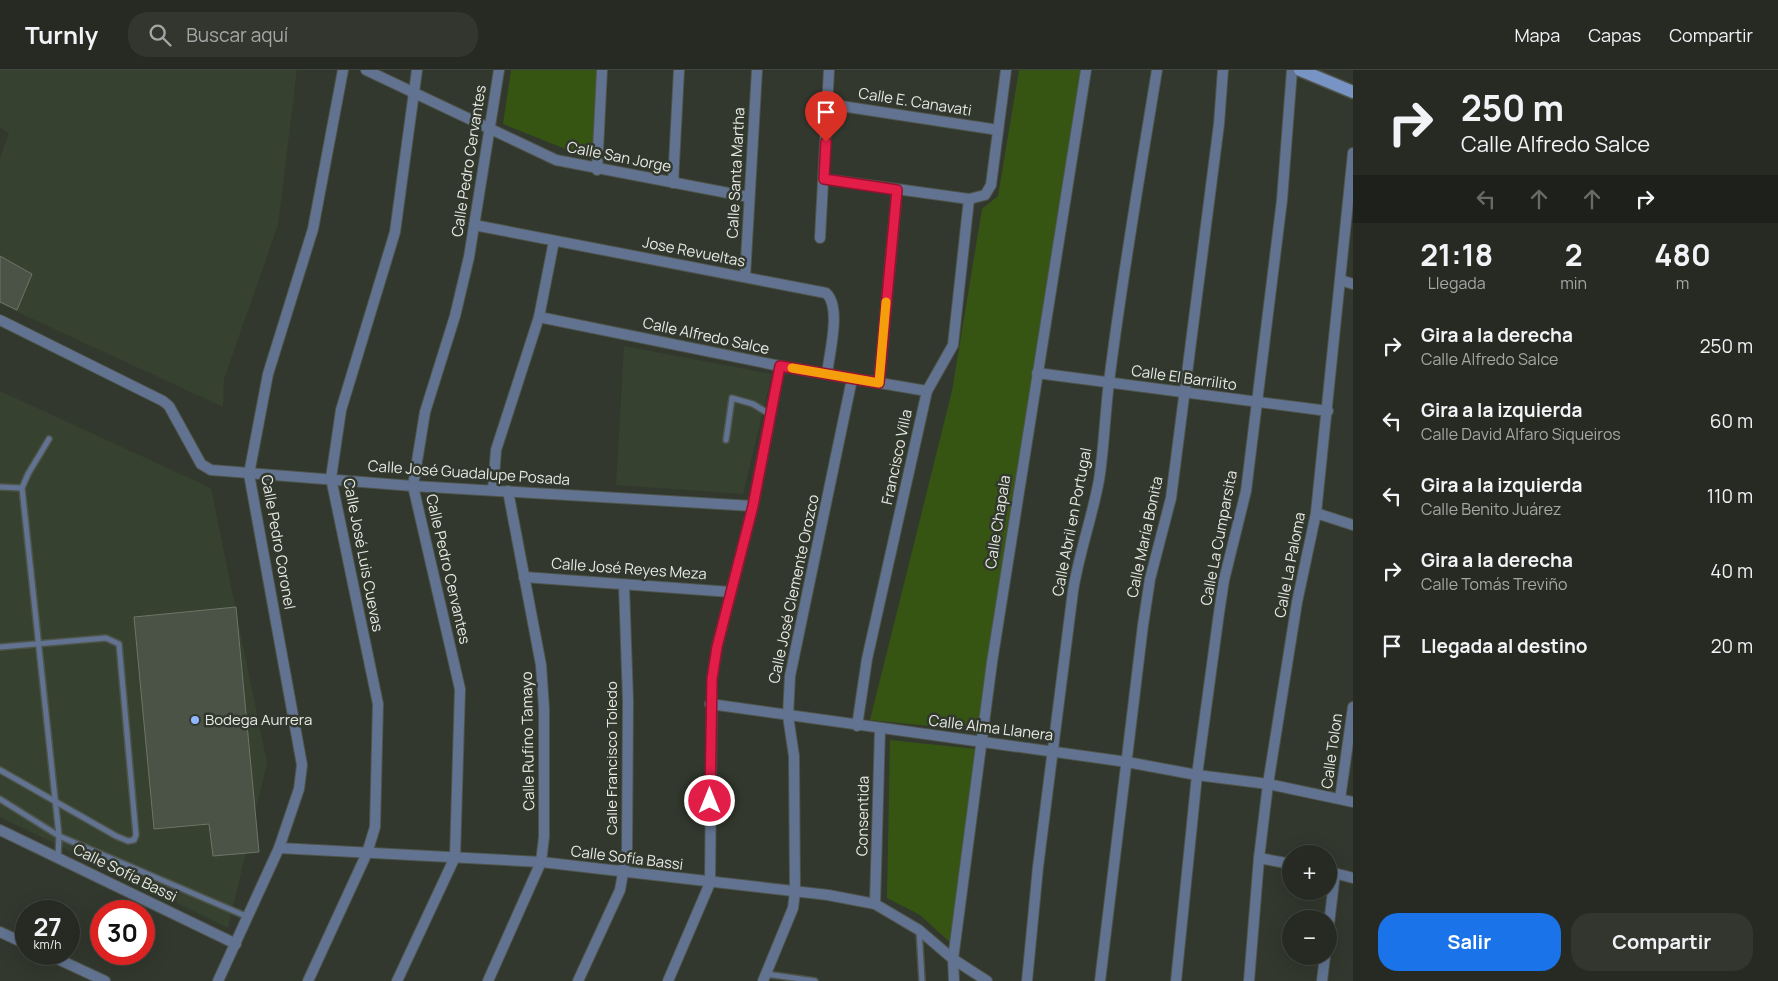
<!DOCTYPE html>
<html lang="es">
<meta charset="utf-8">
<style>
body{margin:0;font-family:Manrope,sans-serif;background:#32362f;color:#f1f3f6;height:100vh;display:flex;flex-direction:column;font-size:19px;white-space:nowrap}
*{box-sizing:border-box;margin:0}
p{font-size:16px;color:#a4a7a5}
.icon{flex:none;width:28px;height:28px;fill:none;stroke:currentColor;stroke-width:2;stroke-linecap:round;stroke-linejoin:round}
.map{position:relative;flex:1;overflow:hidden}
.panel{display:flex;flex-direction:column;background:#262a22;width:425px}
.panel>*{flex:none}
.top-card{background:#262a22;color:#f1f3f6;overflow:hidden}
.buttons{position:absolute;left:1282px;top:775px;display:grid;gap:10px}
.buttons a{display:grid;place-items:center;width:55px;height:55px;border-radius:50%;background:#262a22;box-shadow:0 5px 20px #0002,0 0 0 1px #424640;font-size:25px}
.speed{position:absolute;left:15px;top:830px;display:flex;gap:10px;font-size:25px;font-weight:700;text-align:center}
.speed>*{display:grid;place-content:center;width:65px;height:65px;border-radius:50%;background:#262a22;box-shadow:0 5px 20px #0002,0 0 0 1px #424640;line-height:1}
.speed small{font-size:12px;font-weight:400}
.speed .limit{border:8px solid #d22;background:#fff;color:#111}
.pin{position:absolute;display:grid;place-items:center;width:42px;height:42px;color:#fff;margin:-51px -21px;border-radius:50% 50% 50% 0;rotate:-45deg;box-shadow:0 0 5px #0007}
.pin .icon{rotate:45deg}
.me{position:absolute;width:55px;margin:-28px;rotate:0deg;stroke-linejoin:round;filter:drop-shadow(0 0 4px #0008)}
.turn{display:flex;align-items:center;gap:18px;height:105px;padding:0 25px;font-size:22px}
.turn .icon{width:65px;height:65px;stroke-width:2.5}
.turn b{display:block;font-size:35px;line-height:42px}
.lanes{display:flex;align-items:center;height:48px;padding:0 25px;background:#0003;justify-content:center;gap:25px;direction:ltr}
.lanes .off{opacity:.35}
.eta{display:flex;justify-content:space-evenly;align-items:center;height:85px;text-align:center}
.eta b{font-size:30px;font-weight:700;line-height:35px}
.button{display:flex;gap:10px;margin-top:auto;padding:10px 25px}
.button a{flex:1;height:58px;border-radius:20px;background:#1a73e8;color:#fff;font-size:20px;font-weight:700;line-height:58px;text-align:center}
.button a+a{background:#32362f;color:#f1f3f6}
ul{padding:0;list-style:none}
li{display:flex;align-items:center;gap:15px;height:75px;padding:0 25px}
li div{flex:1}
li b{display:block;font-size:19px}
li em{font-style:normal}
header{display:flex;align-items:center;gap:30px;box-sizing:border-box;height:70px;padding:0 25px;background:#262a22;border-bottom:1px solid #424640}
header strong{font-size:24px}
nav{display:flex;gap:28px;margin-inline-start:auto;font-size:18px}
.search{width:350px;height:45px;background:#32362f;display:flex;align-items:center;gap:12px;box-sizing:border-box;padding:0 18px;border-radius:20px;color:#a4a7a5;font-size:19px}
main{display:flex;flex:1;min-height:0}
.map>svg:first-child{display:block}
.built{fill:#37412f}
.green{fill:#365513}
.building{fill:#4b5246;stroke:#6d7567}
.lines{fill:none;stroke-linecap:round;stroke-linejoin:round}
.lane-casing{stroke:#4f544a;stroke-width:8}
.street-casing{stroke:#4f544a;stroke-width:12}
.secondary-casing{stroke:#4f544a;stroke-width:15}
.lane{stroke:#617391;stroke-width:5}
.street{stroke:#617391;stroke-width:10}
.secondary{stroke:#7894c4;stroke-width:12}
.route-casing{stroke:#92132f;stroke-width:12}
.route{stroke:#e11d48;stroke-width:9}
.slow{stroke:#f59e0b;stroke-width:9}
.poi-dot{fill:#90b8fd;stroke:#32382d;stroke-width:2}
.labels{text-anchor:middle;stroke-width:5;stroke-linejoin:round;paint-order:stroke}
.street-label{font-size:15px;fill:#e6eae3;stroke:#32382d}
.poi-label{font-size:15px;fill:#e6eae3;stroke:#32382d;text-anchor:start}
</style>
<header>
<strong>Turnly</strong>
<div class="search"><svg class="icon" aria-label="search" viewBox="0 0 24 24"><circle cx="10" cy="10" r="6"/><path d="M15 15l6 6"/></svg>Buscar aquí</div>
<nav><a>Mapa</a><a>Capas</a><a>Compartir</a></nav>
</header>
<main>
<div class="map">
<svg width="1353" height="911" viewBox="0 0 1353 911">
<rect width="100%" height="100%" fill="#32382d"/>
<!-- built -->
<g class="built">
<path d="M0 0H297L278 155 224 309 223 337 0 234V88L9 63 0 58Z"/>
<path d="M624 276 772 304 743 424 616 415Z"/>
<path d="M0 321 211 418 267 693 228 858 0 747Z"/>
</g>
<!-- green -->
<g class="green">
<path d="M511 0H598L593 90 503 54Z"/>
<path d="M1019 0H1083L979 661 870 650 952 321 982 139 998 126Z"/>
<path d="M890 670 976 679 952 874 920 845 887 828Z"/>
</g>
<!-- building -->
<g class="building">
<path d="M0 186 32 204 17 240 0 232Z"/>
<path d="M236 537 259 782 213 786 209 754 154 759 134 547Z"/>
</g>
<g class="lines">
<defs>
<g id="lane">
<path d="M49 369 28 404 22 418 59 766 58 787"/>
<path d="M726 370 732 328 753 334 771 345"/>
<path d="M0 417 22 418"/>
<path d="M0 577 106 568 119 574 136 765 134 770 128 771 116 766 0 700"/>
<path d="M0 729 59 766 248 847"/>
<path d="M919 860 922 911"/>
<path d="M766 904 815 911"/>
</g>
<g id="street">
<path d="M366 0 556 90 749 127"/>
<path d="M828 34 998 60"/>
<path d="M597 100 602 0"/>
<path d="M824 109 969 129 985 125 991 115 1006 0"/>
<path d="M673 113 679 0"/>
<path d="M474 155 826 223C842 237 829 284 827 304"/>
<path d="M820 168 829 0"/>
<path d="M745 207 757 0"/>
<path d="M1340 210 1353 214"/>
<path d="M539 247 780 296 927 321"/>
<path d="M0 250 163 331 169 336 201 394 211 400 413 416 753 436"/>
<path d="M1037 303 1328 341"/>
<path d="M879 313 897 120"/>
<path d="M493 420 496 380 539 247 554 171"/>
<path d="M1316 443 1353 455"/>
<path d="M524 507 731 522"/>
<path d="M710 634 1127 692 1197 705 1268 714 1353 732"/>
<path d="M857 656 867 589 927 321 953 275 969 129"/>
<path d="M1340 729 1353 637"/>
<path d="M0 760 236 874"/>
<path d="M279 778 541 792 828 825 875 834 919 860 953 889 987 911"/>
<path d="M1259 788 1291 794"/>
<path d="M1330 802 1353 808"/>
<path d="M875 834 880 659"/>
<path d="M1329 854 1335 803"/>
<path d="M0 862 26 874"/>
<path d="M47 884 105 911"/>
<path d="M218 911 279 778 299 719 302 695 249 404 268 304 313 159 343 0"/>
<path d="M308 911 367 783 375 757 378 634 331 408 341 340 395 162 417 0"/>
<path d="M397 911 455 787 460 619 413 416 425 342 455 246 469 187 499 0"/>
<path d="M488 911 541 792 544 767V639L541 595 508 421"/>
<path d="M578 911 620 820 627 780 628 631 624 515"/>
<path d="M668 911 710 813 712 609 717 577 753 436 780 296"/>
<path d="M763 911 793 838 795 822 794 686 788 646 790 606 852 309"/>
<path d="M954 911 953 889 992 592 1086 0"/>
<path d="M1027 911 1038 797 1073 521C1079 483 1092 448 1099 410 1104 378 1105 344 1109 312 1122 207 1140 104 1157 0"/>
<path d="M1100 911 1143 555 1150 509 1171 428 1219 54 1223 0"/>
<path d="M1176 911 1197 705 1219 543 1224 510 1246 421 1282 130 1292 0"/>
<path d="M1249 911 1259 788 1268 714 1297 532 1316 443 1353 83"/>
<path d="M1322 911 1325 886"/>
</g>
<path id="secondary" d="M1300 0 1353 22"/>
</defs>
<!-- lane casing -->
<use href="#lane" class="lane-casing"/>
<!-- street casing -->
<use href="#street" class="street-casing"/>
<!-- secondary casing -->
<use href="#secondary" class="secondary-casing"/>
<!-- lane -->
<use href="#lane" class="lane"/>
<!-- street -->
<use href="#street" class="street"/>
<!-- secondary -->
<use href="#secondary" class="secondary"/>
</g>
<g class="lines">
<defs>
<path id="route" d="M710 731 712 609 717 577 753 436 780 296 879 313 897 120 824 109 826 72"/>
</defs>
<!-- route casing -->
<use href="#route" class="route-casing"/>
<!-- route -->
<use href="#route" class="route"/>
<!-- slow -->
<path class="slow" d="M792 298 879 313 886 232"/>
</g>
<!-- markers -->
<circle class="poi-dot" cx="195" cy="650" r="5"/>
<g class="labels">
<!-- street labels -->
<g class="street-label">
<text transform="translate(915 32) rotate(9)" y="5">Calle E. Canavati</text>
<text transform="translate(619 87) rotate(11)" y="5">Calle San Jorge</text>
<text transform="translate(469 91) rotate(-81)" y="5">Calle Pedro Cervantes</text>
<text transform="translate(736 103) rotate(-87)" y="5">Calle Santa Martha</text>
<text transform="translate(694 182) rotate(11)" y="5">Jose Revueltas</text>
<text transform="translate(706 266) rotate(12)" y="5">Calle Alfredo Salce</text>
<text transform="translate(1184 308) rotate(8)" y="5">Calle El Barrilito</text>
<text transform="translate(897 387) rotate(-78)" y="5">Francisco Villa</text>
<text transform="translate(469 403) rotate(4)" y="5">Calle José Guadalupe Posada</text>
<text transform="translate(998 452) rotate(-81)" y="5">Calle Chapala</text>
<text transform="translate(1072 452) rotate(-79)" y="5">Calle Abril en Portugal</text>
<text transform="translate(1145 467) rotate(-78)" y="5">Calle María Bonita</text>
<text transform="translate(1219 468) rotate(-79)" y="5">Calle La Cumparsita</text>
<text transform="translate(278 472) rotate(80)" y="5">Calle Pedro Coronel</text>
<text transform="translate(363 485) rotate(79)" y="5">Calle José Luis Cuevas</text>
<text transform="translate(1290 495) rotate(-79)" y="5">Calle La Paloma</text>
<text transform="translate(448 499) rotate(77)" y="5">Calle Pedro Cervantes</text>
<text transform="translate(629 499) rotate(4)" y="5">Calle José Reyes Meza</text>
<text transform="translate(794 519) rotate(-78)" y="5">Calle José Clemente Orozco</text>
<text transform="translate(991 658) rotate(7)" y="5">Calle Alma Llanera</text>
<text transform="translate(528 671) rotate(-91)" y="5">Calle Rufino Tamayo</text>
<text transform="translate(1332 681) rotate(-82)" y="5">Calle Tolon</text>
<text transform="translate(612 688) rotate(-90)" y="5">Calle Francisco Toledo</text>
<text transform="translate(863 746) rotate(-89)" y="5">Consentida</text>
<text transform="translate(627 788) rotate(7)" y="5">Calle Sofía Bassi</text>
<text transform="translate(125 803) rotate(26)" y="5">Calle Sofía Bassi</text>
</g>
<!-- poi labels -->
<g class="poi-label">
<text x="205" y="655">Bodega Aurrera</text>
</g>
</g>
</svg>
<div class="buttons">
<a>+</a>
<a>−</a>
</div>
<div class="speed"><div>27<small>km/h</small></div><div class="limit">30</div></div>
<div class="pin" style="left:826px;top:72px;background:#d93025"><svg class="icon" aria-label="arrive" viewBox="0 0 24 24"><path d="M6 21V4h12l-3 4 3 4H6"/></svg></div>
<svg class="me" style="left:710px;top:731px" viewBox="-20 -20 40 40"><circle r="17" fill="#e11d48" stroke="#fff" stroke-width="3"/><path d="M0-11L8 9 0 5-8 9z" fill="#fff"/></svg>
</div>
<section class="panel">
<div class="top-card">
<div class="turn"><svg class="icon" aria-label="right" viewBox="0 0 24 24"><path d="M7 20v-9h11M14 6l5 5-5 5"/></svg><div><b>250 m</b>Calle Alfredo Salce</div></div>
<div class="lanes"><svg class="icon off" aria-label="left" viewBox="0 0 24 24"><path d="M17 20v-9H6M10 6l-5 5 5 5"/></svg><svg class="icon off" aria-label="ahead" viewBox="0 0 24 24"><path d="M12 20V5M6 11l6-6 6 6"/></svg><svg class="icon off" aria-label="ahead" viewBox="0 0 24 24"><path d="M12 20V5M6 11l6-6 6 6"/></svg><svg class="icon" aria-label="right" viewBox="0 0 24 24"><path d="M7 20v-9h11M14 6l5 5-5 5"/></svg></div>
</div>
<div class="eta">
<div><b>21:18</b><p>Llegada</p></div>
<div><b>2</b><p>min</p></div>
<div><b>480</b><p>m</p></div>
</div>
<ul>
<li><svg class="icon" aria-label="right" viewBox="0 0 24 24"><path d="M7 20v-9h11M14 6l5 5-5 5"/></svg><div><b>Gira a la derecha</b><p>Calle Alfredo Salce</p></div><em>250 m</em></li>
<li><svg class="icon" aria-label="left" viewBox="0 0 24 24"><path d="M17 20v-9H6M10 6l-5 5 5 5"/></svg><div><b>Gira a la izquierda</b><p>Calle David Alfaro Siqueiros</p></div><em>60 m</em></li>
<li><svg class="icon" aria-label="left" viewBox="0 0 24 24"><path d="M17 20v-9H6M10 6l-5 5 5 5"/></svg><div><b>Gira a la izquierda</b><p>Calle Benito Juárez</p></div><em>110 m</em></li>
<li><svg class="icon" aria-label="right" viewBox="0 0 24 24"><path d="M7 20v-9h11M14 6l5 5-5 5"/></svg><div><b>Gira a la derecha</b><p>Calle Tomás Treviño</p></div><em>40 m</em></li>
<li><svg class="icon" aria-label="arrive" viewBox="0 0 24 24"><path d="M6 21V4h12l-3 4 3 4H6"/></svg><div><b>Llegada al destino</b></div><em>20 m</em></li>
</ul>
<div class="button"><a>Salir</a><a>Compartir</a></div>
</section>
</main>
